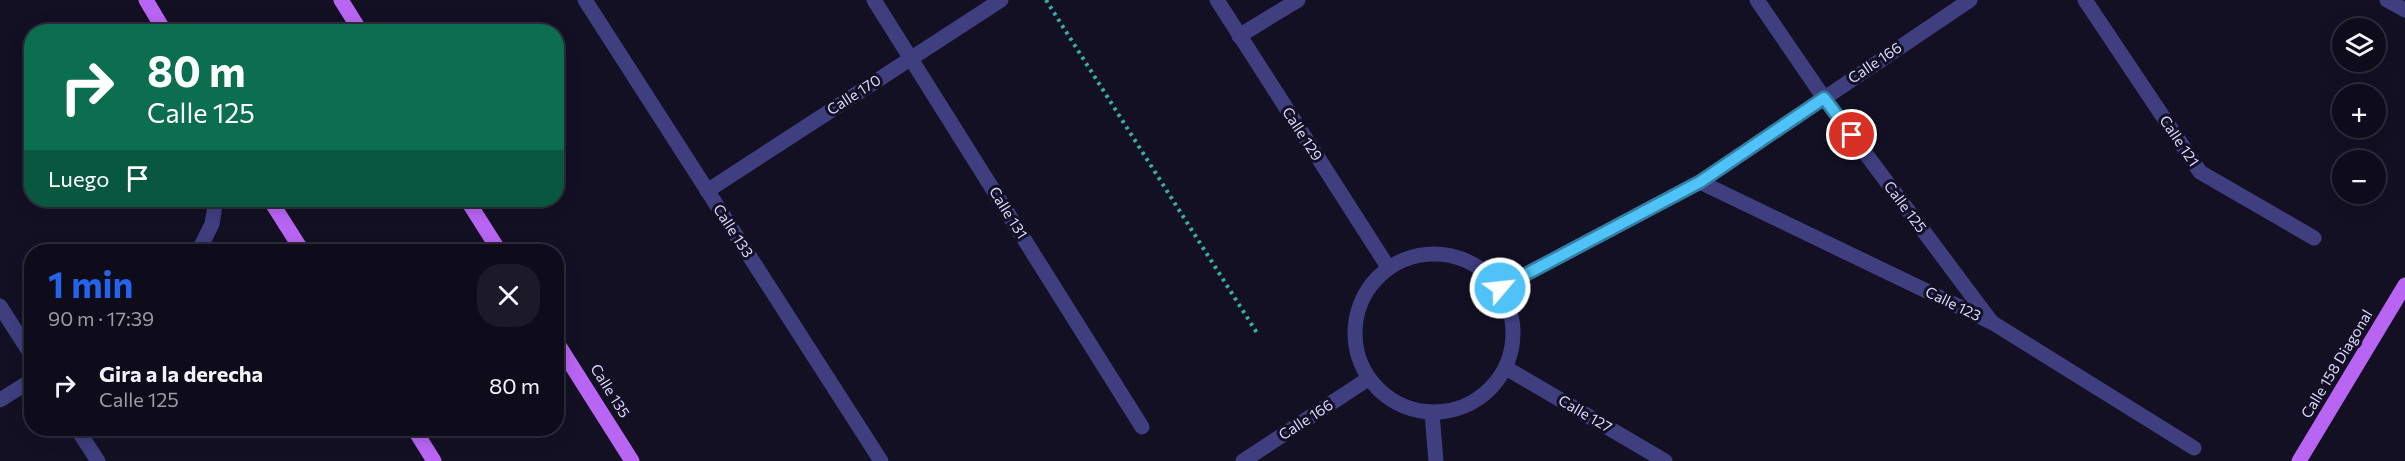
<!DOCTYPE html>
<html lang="es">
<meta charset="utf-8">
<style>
body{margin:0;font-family:Commissioner,sans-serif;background:#1c1a28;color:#f1f3f6;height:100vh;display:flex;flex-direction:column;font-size:22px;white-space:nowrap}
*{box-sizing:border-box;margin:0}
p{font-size:20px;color:#9b9ba3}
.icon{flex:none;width:33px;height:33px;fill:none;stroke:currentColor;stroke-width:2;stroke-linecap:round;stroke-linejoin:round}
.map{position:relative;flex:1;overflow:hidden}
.side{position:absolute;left:24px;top:244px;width:540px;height:192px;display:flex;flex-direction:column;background:#0e0c1b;border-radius:24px;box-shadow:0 3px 15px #0003,0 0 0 2px #2e2c3a}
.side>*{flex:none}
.banner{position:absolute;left:24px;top:24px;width:540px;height:183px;border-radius:24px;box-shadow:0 3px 15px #0003,0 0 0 2px #2e2c3a;background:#0b6e4f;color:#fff;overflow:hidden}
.buttons{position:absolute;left:2332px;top:18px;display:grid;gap:12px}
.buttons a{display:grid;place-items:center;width:54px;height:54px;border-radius:50%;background:#0e0c1b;box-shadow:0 3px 15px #0003,0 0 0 2px #2e2c3a;font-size:30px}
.pin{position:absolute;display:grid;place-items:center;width:51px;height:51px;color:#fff;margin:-26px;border:3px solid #fff;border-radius:50%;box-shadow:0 2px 6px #0007}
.me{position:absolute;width:66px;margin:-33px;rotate:62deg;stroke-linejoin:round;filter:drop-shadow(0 0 4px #0008)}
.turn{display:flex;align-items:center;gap:21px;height:126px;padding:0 24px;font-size:27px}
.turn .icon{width:78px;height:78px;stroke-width:2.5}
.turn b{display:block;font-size:42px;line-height:51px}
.then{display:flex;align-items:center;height:57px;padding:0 24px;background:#0003;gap:12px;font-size:22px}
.round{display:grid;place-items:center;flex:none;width:63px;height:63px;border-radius:24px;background:#1c1a28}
.headline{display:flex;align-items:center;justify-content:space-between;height:102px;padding:0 24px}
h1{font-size:36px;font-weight:700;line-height:45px;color:#2563eb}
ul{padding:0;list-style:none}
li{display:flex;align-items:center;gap:18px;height:78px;padding:0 24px}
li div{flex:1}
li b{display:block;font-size:22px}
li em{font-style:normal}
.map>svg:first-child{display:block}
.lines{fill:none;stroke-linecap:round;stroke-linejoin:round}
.path{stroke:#38afa3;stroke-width:4;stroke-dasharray:3 4.5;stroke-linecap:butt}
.minor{stroke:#3f3f80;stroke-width:15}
.major{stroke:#b965f4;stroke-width:15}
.route-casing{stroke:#337fa1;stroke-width:15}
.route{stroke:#4fc3f7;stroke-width:10}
.labels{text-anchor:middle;stroke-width:6;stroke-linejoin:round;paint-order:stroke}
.street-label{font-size:15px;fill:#d9d7fc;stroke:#131024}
</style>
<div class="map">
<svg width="2405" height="461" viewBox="0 0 2405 461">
<rect width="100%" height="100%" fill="#131024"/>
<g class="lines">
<!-- path -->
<path class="path" d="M1046 0 1257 333"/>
<!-- minor -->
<g class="minor">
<path d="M585 0 881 461"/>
<path d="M874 0 1142 427"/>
<path d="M1217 0 1388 267"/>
<path d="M1757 0 1824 98 1990 320"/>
<path d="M2085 0 2200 172 2314 238"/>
<path d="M2387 0 2405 10"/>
<path d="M1239 36 1298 0"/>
<path d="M1700 182 1993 323 2194 448"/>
<path d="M707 191 1001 0"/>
<path d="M198 252 212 224 216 200"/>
<circle cx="1434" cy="333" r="79"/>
<path d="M1500 288 1700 182 1970 0"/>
<path d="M0 306 32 356"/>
<path d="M1506 368 1665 461"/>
<path d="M0 400 32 380"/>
<path d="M1432 413 1436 461"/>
<path d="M77 429 98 461"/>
<path d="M1243 461 1368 379"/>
</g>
<!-- major -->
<g class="major">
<path d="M146 0 165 32"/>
<path d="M341 0 361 32"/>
<path d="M270 200 303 252"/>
<path d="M467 200 500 252"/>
<path d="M556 341 632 461"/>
<path d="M414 429 434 461"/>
<path d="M2299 461 2405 285"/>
</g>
</g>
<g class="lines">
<defs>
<path id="route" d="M1500 288 1700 182 1824 98 1852 135"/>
</defs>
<!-- route casing -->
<use href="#route" class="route-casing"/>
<!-- route -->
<use href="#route" class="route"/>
</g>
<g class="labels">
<!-- street labels -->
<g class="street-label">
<text transform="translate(1875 63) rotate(-34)" y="5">Calle 166</text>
<text transform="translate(854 95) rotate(-33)" y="5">Calle 170</text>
<text transform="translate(1302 134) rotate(57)" y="5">Calle 129</text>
<text transform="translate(2179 141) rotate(56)" y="5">Calle 121</text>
<text transform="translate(1905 207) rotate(53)" y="5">Calle 125</text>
<text transform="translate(1008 213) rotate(58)" y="5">Calle 131</text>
<text transform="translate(733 231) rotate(57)" y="5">Calle 133</text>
<text transform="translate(1953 304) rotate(26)" y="5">Calle 123</text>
<text transform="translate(2337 364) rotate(-59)" y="5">Calle 158 Diagonal</text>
<text transform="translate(610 391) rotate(58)" y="5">Calle 135</text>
<text transform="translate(1585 414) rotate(30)" y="5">Calle 127</text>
<text transform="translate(1306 420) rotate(-33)" y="5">Calle 166</text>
</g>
</g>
</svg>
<div class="buttons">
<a><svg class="icon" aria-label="layers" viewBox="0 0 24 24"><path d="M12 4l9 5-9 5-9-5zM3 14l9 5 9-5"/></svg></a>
<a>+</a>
<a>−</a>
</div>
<div class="pin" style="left:1852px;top:135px;background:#d93025"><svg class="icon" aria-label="arrive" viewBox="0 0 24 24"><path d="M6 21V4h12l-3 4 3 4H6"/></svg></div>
<svg class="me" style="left:1500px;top:288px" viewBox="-20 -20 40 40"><circle r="17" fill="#4fc3f7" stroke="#fff" stroke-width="3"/><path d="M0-11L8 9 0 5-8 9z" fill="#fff"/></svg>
<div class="banner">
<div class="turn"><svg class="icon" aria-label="right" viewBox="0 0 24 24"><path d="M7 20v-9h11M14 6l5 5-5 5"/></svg><div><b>80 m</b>Calle 125</div></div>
<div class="then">Luego<svg class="icon" aria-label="arrive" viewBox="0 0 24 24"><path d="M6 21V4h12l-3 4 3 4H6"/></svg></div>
</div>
<section class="side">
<div class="headline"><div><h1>1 min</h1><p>90 m · 17:39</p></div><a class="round"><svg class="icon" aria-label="close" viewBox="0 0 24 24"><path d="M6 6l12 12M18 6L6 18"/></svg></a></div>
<ul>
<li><svg class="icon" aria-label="right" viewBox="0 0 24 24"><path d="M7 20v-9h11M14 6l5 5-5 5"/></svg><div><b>Gira a la derecha</b><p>Calle 125</p></div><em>80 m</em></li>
</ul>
</section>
</div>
